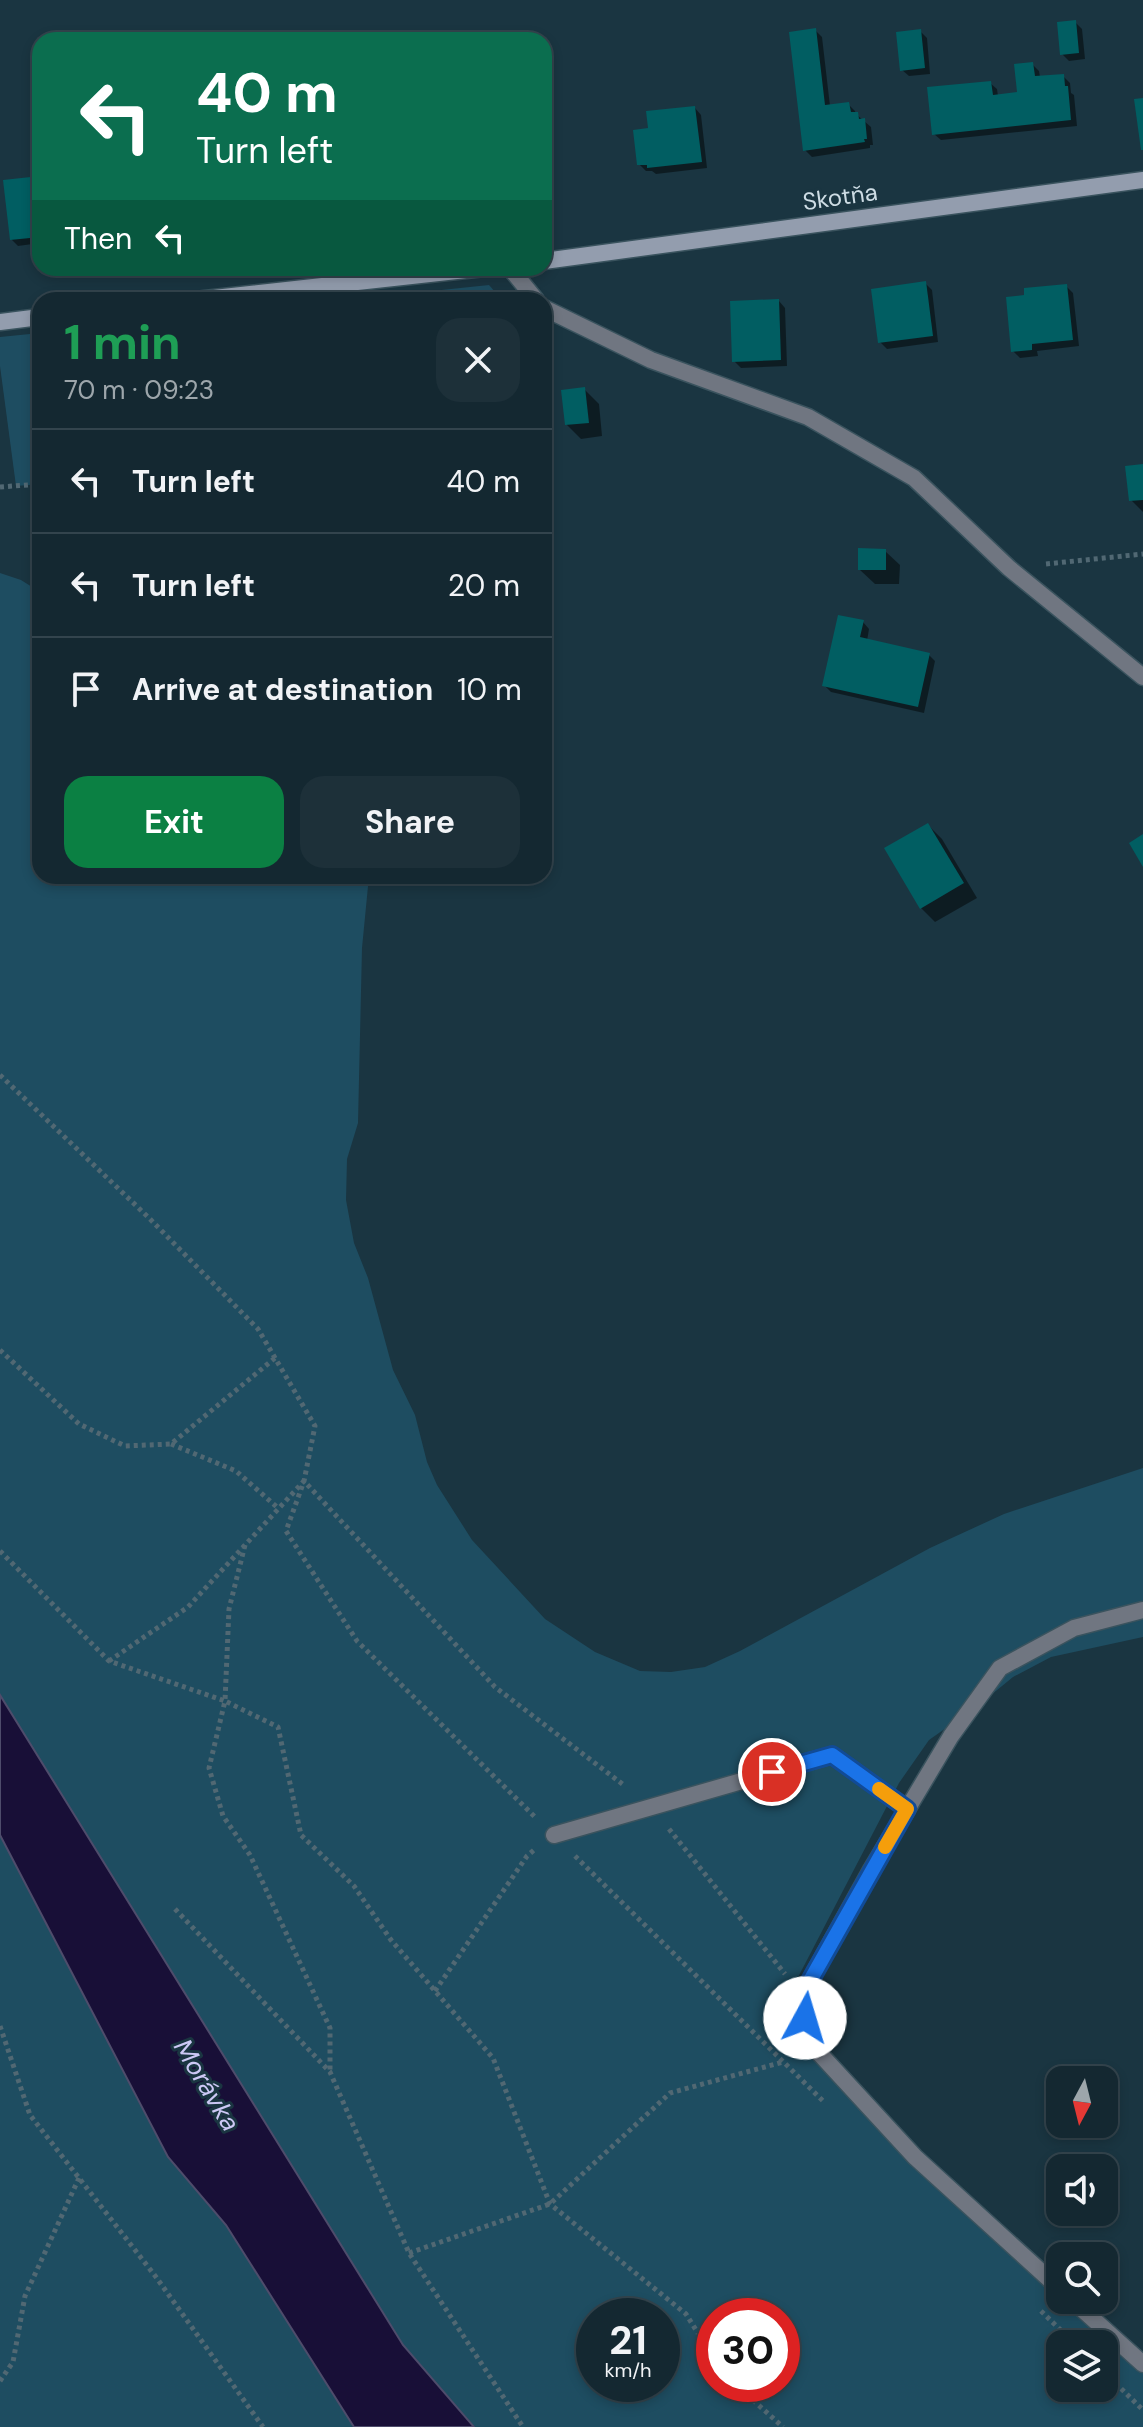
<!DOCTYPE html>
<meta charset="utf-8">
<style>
body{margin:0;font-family:"DM Sans",sans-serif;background:#1d3039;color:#f1f3f6;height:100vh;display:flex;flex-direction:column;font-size:30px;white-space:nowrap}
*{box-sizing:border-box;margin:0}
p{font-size:26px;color:#9da6ab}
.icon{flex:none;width:44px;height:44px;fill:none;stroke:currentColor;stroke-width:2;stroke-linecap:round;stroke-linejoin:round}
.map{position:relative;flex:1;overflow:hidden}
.side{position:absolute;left:32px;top:292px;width:520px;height:592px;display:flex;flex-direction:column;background:#142831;border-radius:24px;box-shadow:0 4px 12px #0003,0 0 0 2px #33444d}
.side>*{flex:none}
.banner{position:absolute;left:32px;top:32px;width:520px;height:244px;border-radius:24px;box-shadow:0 4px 12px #0003,0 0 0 2px #33444d;background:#0b6e4f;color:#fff;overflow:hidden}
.needle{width:52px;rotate:187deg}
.fabs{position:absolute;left:1046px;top:2066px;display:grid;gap:16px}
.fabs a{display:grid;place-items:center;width:72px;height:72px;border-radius:16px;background:#142831;box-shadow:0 4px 12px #0003,0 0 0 2px #33444d;font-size:40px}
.speed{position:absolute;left:576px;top:2298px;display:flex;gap:16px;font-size:40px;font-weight:700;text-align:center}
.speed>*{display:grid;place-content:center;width:104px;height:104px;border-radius:50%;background:#142831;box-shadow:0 4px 12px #0003,0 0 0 2px #33444d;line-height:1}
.speed small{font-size:20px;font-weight:400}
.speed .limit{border:12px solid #d22;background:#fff;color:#111}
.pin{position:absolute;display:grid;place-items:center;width:68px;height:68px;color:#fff;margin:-34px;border:4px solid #fff;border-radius:50%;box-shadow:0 2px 8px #0007}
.me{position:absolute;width:88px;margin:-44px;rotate:6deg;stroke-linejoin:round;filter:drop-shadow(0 0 6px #0008)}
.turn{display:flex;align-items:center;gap:28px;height:168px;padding:0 32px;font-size:36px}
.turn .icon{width:104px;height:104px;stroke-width:2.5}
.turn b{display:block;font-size:56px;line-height:68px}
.then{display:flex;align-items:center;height:76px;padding:0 32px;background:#0003;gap:16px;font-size:30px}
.round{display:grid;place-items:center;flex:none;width:84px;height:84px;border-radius:24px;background:#1d3039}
.headline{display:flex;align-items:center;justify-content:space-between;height:136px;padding:0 32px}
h1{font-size:48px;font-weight:700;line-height:60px;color:#1e9e55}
.button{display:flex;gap:16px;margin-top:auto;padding:16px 32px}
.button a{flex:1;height:92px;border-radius:24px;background:#0b8043;color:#fff;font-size:32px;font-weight:700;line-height:92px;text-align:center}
.button a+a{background:#1d3039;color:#f1f3f6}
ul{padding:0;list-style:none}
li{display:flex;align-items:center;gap:24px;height:104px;padding:0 32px;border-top:2px solid #33444d}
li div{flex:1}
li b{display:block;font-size:30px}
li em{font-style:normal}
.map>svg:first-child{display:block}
.green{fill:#1e4d61;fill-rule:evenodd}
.water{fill:#180f37;stroke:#4e4c6b;stroke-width:2}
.shadow{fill:#0007}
.building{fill:#015e62}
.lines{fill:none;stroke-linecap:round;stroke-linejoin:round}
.street-casing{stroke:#3a535e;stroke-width:19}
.secondary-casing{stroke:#3a535e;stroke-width:19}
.path{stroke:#516873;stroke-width:5;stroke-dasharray:4 4;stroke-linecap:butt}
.street{stroke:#707681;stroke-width:16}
.secondary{stroke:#939dae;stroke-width:16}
.route-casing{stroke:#114b97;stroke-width:20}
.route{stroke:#1a73e8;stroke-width:14}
.slow{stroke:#f59e0b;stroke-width:14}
.labels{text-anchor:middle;stroke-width:6;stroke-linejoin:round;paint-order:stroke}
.street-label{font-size:24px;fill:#cddce4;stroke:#1a3541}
.water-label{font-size:26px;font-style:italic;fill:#ccc8f5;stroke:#1a3541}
</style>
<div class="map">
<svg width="1143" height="2427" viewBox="0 0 1143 2427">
<rect width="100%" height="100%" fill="#1a3541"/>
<!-- green -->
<g class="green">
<path d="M489 285 502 300H346Z"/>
<path d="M40 333V484L16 486 0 366V337Z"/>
<path d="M0 573 21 580 40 592V876H369L362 948 358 1123 347 1159 346 1200 354 1243 368 1278 393 1370 415 1415 427 1462 437 1485 472 1540 545 1619 595 1652 640 1671 671 1672 705 1667 740 1651 930 1548 1004 1514 1143 1468V1637L1051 1657 1013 1677 980 1704 929 1740 899 1783 794 1985 786 2034 1060 2293V2300H1067L1143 2371V2427H475L403 2345 0 1695ZM594 2316H662V2384H594ZM714 2316H782V2384H714ZM1060 2344H1104V2388H1060Z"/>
<path d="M0 1835 168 2157 226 2225 354 2427H0Z"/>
</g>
<!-- water -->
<path class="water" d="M0 1695 403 2345 474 2427H354L226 2225 168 2157 0 1835Z"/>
<!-- shadow -->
<g class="shadow">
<path d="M1075 22 1082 29 1085 59 1069 61 1062 54Z"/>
<path d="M815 30 822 37 830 106 849 105 855 111 856 114 871 127 873 145H870V148L812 157 805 150Z"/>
<path d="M920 31 927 38 930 74 909 76 902 70Z"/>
<path d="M1032 64 1039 71 1040 77 1063 76 1070 83 1071 93 1074 95 1077 126 941 140 934 134 990 83 997 89 998 96 1019 93Z"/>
<path d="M695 108 701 115 707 168 656 174 652 171H646L639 164Z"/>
<path d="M40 178V243L18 246 11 239Z"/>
<path d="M925 283 932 290 938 342 887 349 880 342Z"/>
<path d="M1066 286 1073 293 1079 346 1037 351 1038 356 1020 358 1013 351Z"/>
<path d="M779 301 785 308 787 366 741 368 734 361Z"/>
<path d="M584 389 599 404 602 436 581 439 566 424Z"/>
<path d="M1143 466V512L1131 500Z"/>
<path d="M544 476 546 478 549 525H544Z"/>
<path d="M885 551 900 565 899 584H875L860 570Z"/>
<path d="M863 622 869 629 867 641 929 655 935 661 924 713 831 692 824 685Z"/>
<path d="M928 825 942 839 977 898 935 922 921 908Z"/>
</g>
<!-- building -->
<g class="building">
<path d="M1076 20 1079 53 1060 55 1057 22Z"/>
<path d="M816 28 825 105 849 102 851 112H858L859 119 865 118 867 139H864L865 142 803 151 789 32Z"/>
<path d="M921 29 925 68 900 71 896 32Z"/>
<path d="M1033 62 1035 76 1064 74 1065 86H1068L1071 120 932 135 927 87 991 81 993 95 1017 92 1014 64Z"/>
<path d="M1143 98V150H1141L1134 99Z"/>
<path d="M695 106 702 162 647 168V165H637L633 130 648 128 646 111Z"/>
<path d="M40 176V237L10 240 3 180Z"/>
<path d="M926 281 933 336 878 343 871 289Z"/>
<path d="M1067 284 1073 340 1032 344V350L1011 352 1006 297 1024 295V288Z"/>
<path d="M779 299 781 360 732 362 730 301Z"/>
<path d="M585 387 589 423 565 425 561 390Z"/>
<path d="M1143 464V500L1129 501 1125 466Z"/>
<path d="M858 548 886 549V570H858Z"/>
<path d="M838 615 864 620 860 637 930 653 918 707 822 686Z"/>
<path d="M928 823 964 883 920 909 884 848Z"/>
<path d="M1143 834V867L1129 843Z"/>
</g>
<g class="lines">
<defs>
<g id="street">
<path d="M510 268 536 300"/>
<path d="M544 308 651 360 808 417 914 478 1009 568 1143 677"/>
<path d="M554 1835 832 1755 907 1809"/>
<path d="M1060 2289 915 2157 809 2042 802 1995 871 1870 951 1736 1000 1668 1074 1628 1143 1610"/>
<path d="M1072 2300 1143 2364"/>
</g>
<g id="secondary">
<path d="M544 261 1143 180"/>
<path d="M196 300 484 268"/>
<path d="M0 322 40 317"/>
</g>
</defs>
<!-- street casing -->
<use href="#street" class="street-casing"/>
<!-- secondary casing -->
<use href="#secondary" class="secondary-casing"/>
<!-- path -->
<g class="path">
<path d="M0 487 40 484"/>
<path d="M1046 564 1143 554"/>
<path d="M0 1075 149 1218 258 1329 315 1426 304 1481 286 1531 357 1641 536 1818"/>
<path d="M0 1350 79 1424 125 1446 171 1444 275 1358"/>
<path d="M171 1444 236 1471 278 1508"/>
<path d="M245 1545 229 1609 225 1701 278 1727 301 1835 354 1886 391 1940 493 2058 550 2204 686 2314 714 2359"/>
<path d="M0 1551 109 1661 225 1701 209 1768 223 1816 250 1855 330 2028V2072"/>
<path d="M109 1661 188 1607 304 1481 495 1687 625 1786"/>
<path d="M669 1829 785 1974"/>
<path d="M575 1856 824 2102"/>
<path d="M175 1909 330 2072 409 2253 523 2427"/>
<path d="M435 1991 527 1856 534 1850"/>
<path d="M0 2026 30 2115 156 2277 263 2427"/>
<path d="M409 2253 550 2204 670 2093 783 2062"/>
<path d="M1041 2311 1075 2344"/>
<path d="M1104 2372 1143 2410"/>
<path d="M0 2381 13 2362 25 2296 79 2178"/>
<path d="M735 2384 783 2427"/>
</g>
<!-- street -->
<use href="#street" class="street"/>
<!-- secondary -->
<use href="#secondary" class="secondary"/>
</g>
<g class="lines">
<defs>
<path id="route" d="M772 1772 832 1755 907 1809 802 1995 805 2018"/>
</defs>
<!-- route casing -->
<use href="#route" class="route-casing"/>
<!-- route -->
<use href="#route" class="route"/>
<!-- slow -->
<path class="slow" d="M879 1789 907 1809 885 1847"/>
</g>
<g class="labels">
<!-- street labels -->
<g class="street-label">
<text transform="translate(840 197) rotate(-8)" y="8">Skotňa</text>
</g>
<!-- water labels -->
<g class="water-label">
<text transform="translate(207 2085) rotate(59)" y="9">Morávka</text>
</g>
</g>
</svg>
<div class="fabs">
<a><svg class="needle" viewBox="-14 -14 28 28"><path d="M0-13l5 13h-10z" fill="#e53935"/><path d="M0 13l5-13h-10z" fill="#9da6ab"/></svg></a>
<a><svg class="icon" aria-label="sound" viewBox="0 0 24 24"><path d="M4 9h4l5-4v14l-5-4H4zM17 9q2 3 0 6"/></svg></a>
<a><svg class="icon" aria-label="search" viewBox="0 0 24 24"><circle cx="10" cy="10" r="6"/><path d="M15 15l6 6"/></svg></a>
<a><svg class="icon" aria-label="layers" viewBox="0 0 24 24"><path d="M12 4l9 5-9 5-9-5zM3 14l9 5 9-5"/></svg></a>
</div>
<div class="speed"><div>21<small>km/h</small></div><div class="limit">30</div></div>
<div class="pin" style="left:772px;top:1772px;background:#d93025"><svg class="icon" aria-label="arrive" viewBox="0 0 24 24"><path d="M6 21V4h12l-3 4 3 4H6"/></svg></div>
<svg class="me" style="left:805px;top:2018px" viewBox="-20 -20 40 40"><circle r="19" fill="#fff"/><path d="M0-13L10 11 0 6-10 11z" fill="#1a73e8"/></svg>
<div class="banner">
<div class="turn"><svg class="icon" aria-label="left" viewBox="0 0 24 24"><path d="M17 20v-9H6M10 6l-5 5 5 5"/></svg><div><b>40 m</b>Turn left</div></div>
<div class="then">Then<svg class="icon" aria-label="left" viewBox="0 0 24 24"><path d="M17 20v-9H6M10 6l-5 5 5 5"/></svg></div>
</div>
<section class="side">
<div class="headline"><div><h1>1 min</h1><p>70 m · 09:23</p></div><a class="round"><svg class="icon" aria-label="close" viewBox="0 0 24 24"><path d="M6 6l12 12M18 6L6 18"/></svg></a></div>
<ul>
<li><svg class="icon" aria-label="left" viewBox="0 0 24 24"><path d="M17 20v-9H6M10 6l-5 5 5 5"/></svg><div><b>Turn left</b></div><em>40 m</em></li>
<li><svg class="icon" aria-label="left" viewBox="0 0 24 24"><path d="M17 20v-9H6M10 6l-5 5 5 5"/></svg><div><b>Turn left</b></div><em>20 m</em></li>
<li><svg class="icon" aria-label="arrive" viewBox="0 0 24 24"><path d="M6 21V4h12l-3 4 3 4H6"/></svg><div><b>Arrive at destination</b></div><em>10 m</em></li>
</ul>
<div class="button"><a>Exit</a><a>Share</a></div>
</section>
</div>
